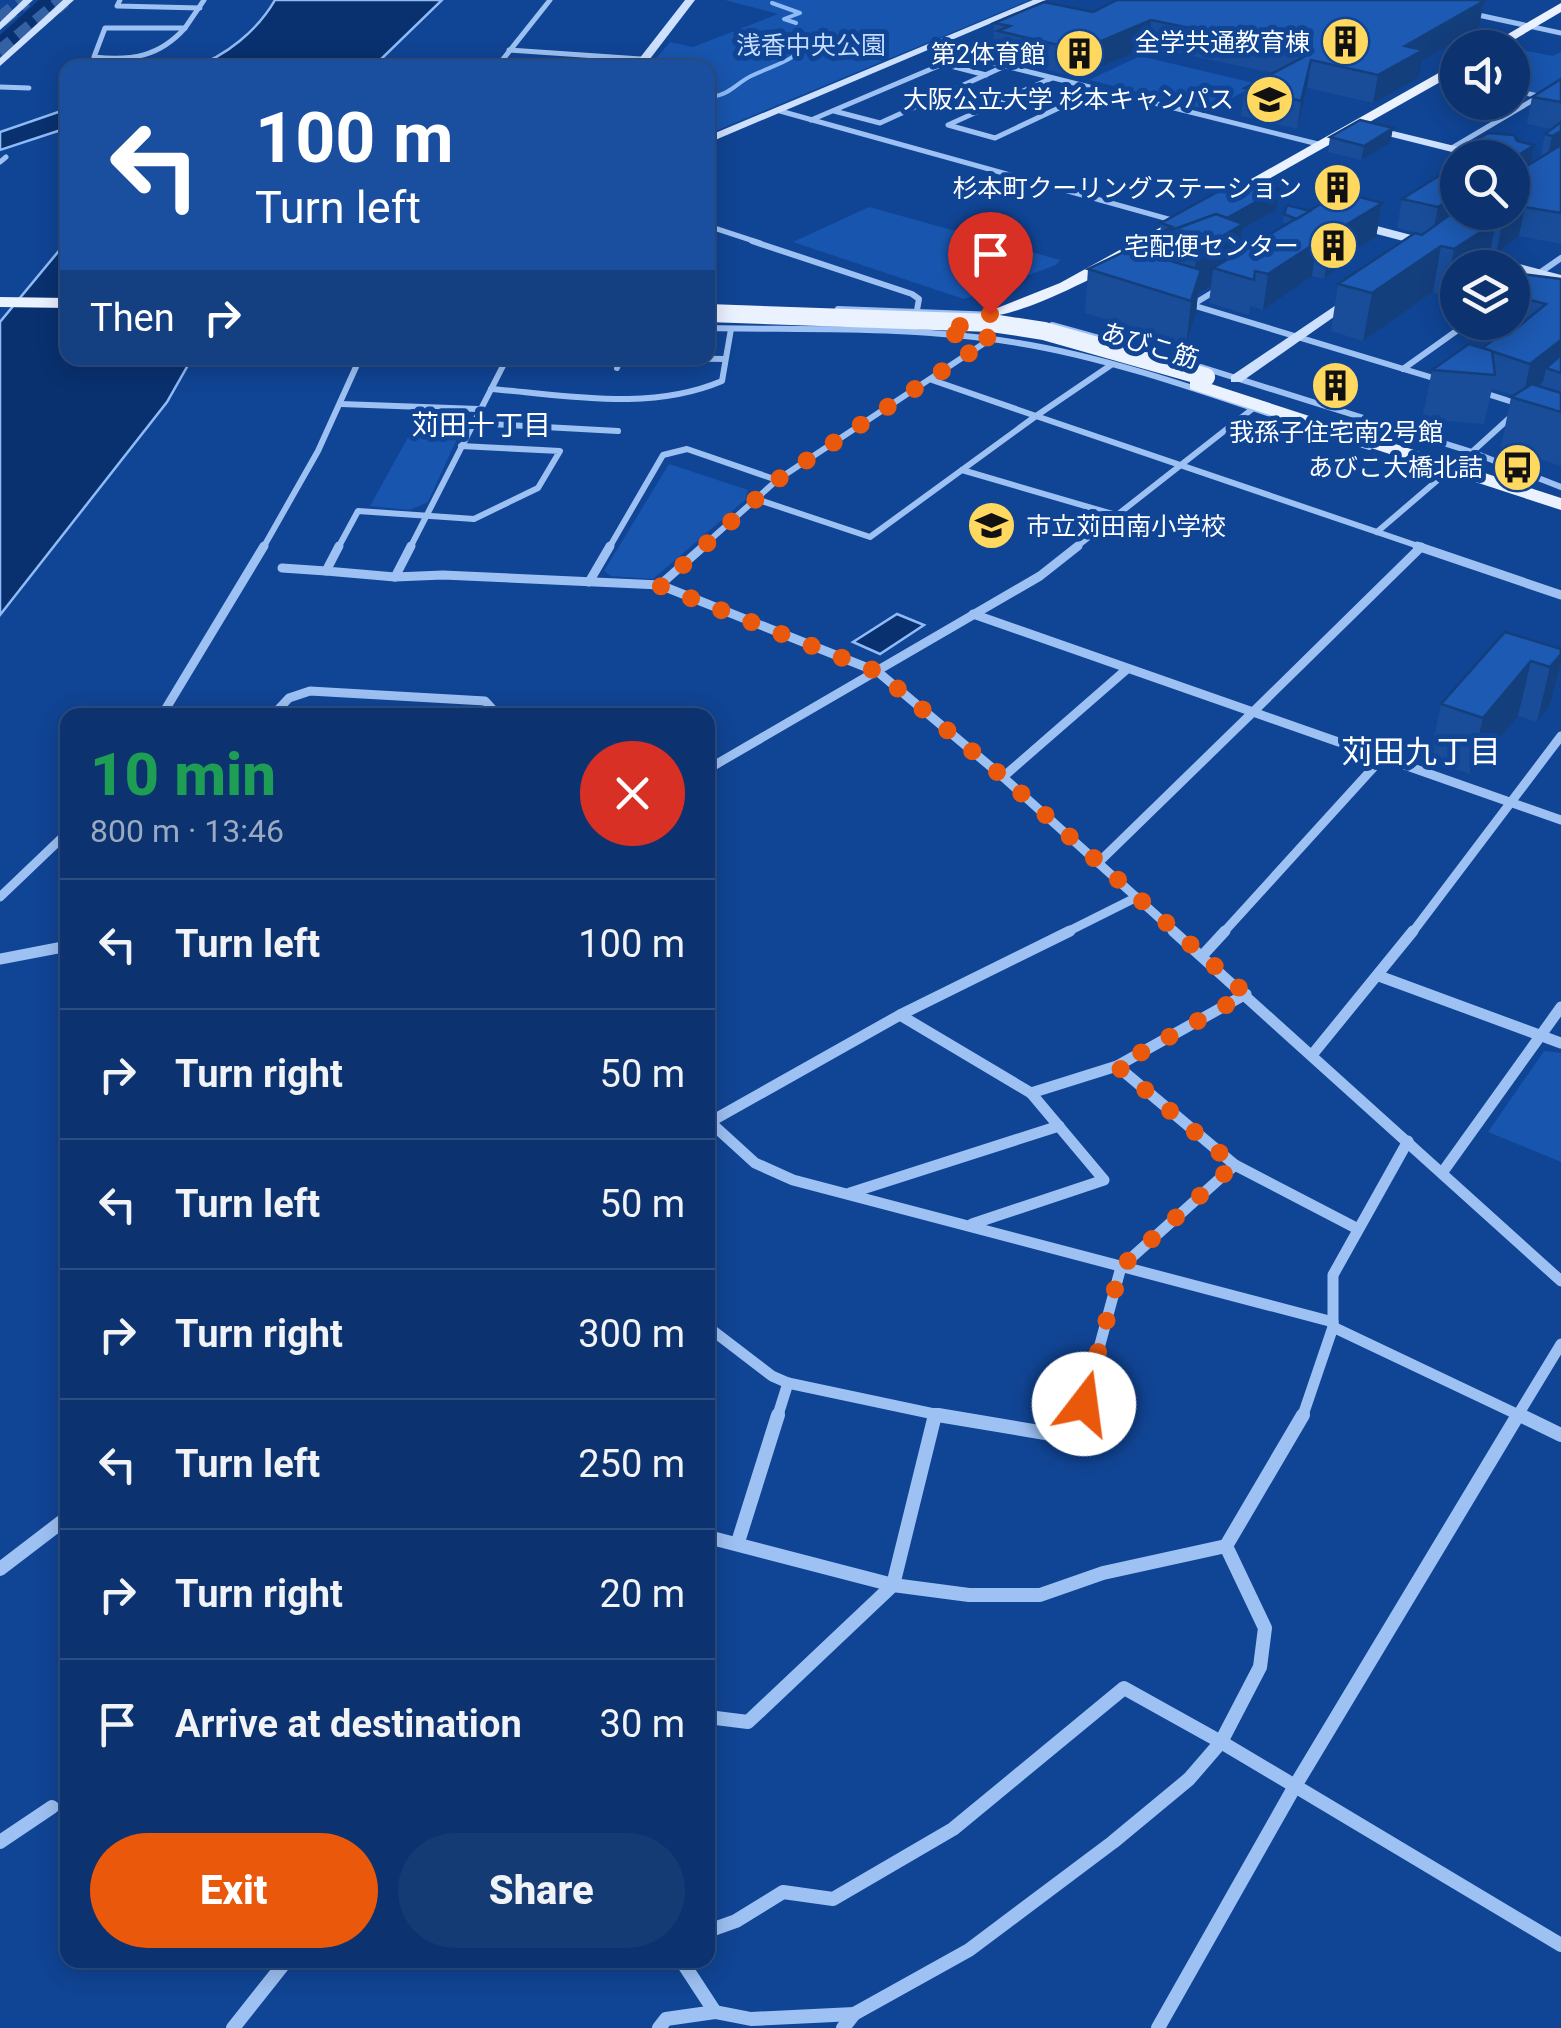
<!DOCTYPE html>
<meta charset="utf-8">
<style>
body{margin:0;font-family:Roboto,"Noto Sans JP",sans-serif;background:#153b74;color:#f1f3f6;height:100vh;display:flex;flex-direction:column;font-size:38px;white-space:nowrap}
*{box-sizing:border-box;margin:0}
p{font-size:32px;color:#9aaac3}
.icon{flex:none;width:55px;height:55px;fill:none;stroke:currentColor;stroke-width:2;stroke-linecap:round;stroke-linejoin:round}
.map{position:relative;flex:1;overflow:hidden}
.drawer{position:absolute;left:60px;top:708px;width:655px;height:1260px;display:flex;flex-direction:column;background:#0c336f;border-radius:20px;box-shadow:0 5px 25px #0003,0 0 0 2px #2c4e82}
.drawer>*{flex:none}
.top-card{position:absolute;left:60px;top:60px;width:655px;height:305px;border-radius:20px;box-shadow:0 5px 25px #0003,0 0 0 2px #2c4e82;background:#1a4fa0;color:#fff;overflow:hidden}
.buttons{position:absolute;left:1440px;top:30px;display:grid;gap:20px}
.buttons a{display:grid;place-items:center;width:90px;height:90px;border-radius:50%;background:#0c336f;box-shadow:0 5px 25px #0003,0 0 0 2px #2c4e82;font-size:50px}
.pin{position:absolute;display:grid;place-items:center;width:85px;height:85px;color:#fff;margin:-102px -42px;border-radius:50% 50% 50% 0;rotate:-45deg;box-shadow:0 0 10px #0007}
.pin .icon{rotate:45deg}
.me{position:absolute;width:110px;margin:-55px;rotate:15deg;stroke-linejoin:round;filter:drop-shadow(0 0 8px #0008)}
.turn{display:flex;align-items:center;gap:35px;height:210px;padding:0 30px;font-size:45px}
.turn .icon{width:130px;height:130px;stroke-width:2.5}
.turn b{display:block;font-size:70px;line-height:85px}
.then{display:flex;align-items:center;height:95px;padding:0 30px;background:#0003;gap:20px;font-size:38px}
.round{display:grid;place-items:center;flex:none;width:105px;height:105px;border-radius:52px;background:#153b74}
.overview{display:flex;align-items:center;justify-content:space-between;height:170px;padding:0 30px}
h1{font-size:60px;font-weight:800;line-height:75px;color:#1e9e55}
.action{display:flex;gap:20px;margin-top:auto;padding:20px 30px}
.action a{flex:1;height:115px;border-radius:60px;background:#ea580c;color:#fff;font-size:40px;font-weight:800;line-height:115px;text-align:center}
.action a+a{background:#153b74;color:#f1f3f6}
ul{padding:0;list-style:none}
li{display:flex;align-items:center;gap:30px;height:130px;padding:0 30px;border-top:2px solid #2c4e82}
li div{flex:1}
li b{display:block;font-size:38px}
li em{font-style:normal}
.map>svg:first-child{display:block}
.green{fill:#1855ae}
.water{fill:#09316f;stroke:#8fbbf7;stroke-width:2.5}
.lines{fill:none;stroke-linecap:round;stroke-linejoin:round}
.stream{stroke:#8fbbf7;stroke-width:4}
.river{fill:#09316f;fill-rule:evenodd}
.highway-tunnel{stroke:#3460a4;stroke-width:16;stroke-dasharray:16 8;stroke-linecap:butt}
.street-far4{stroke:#9dc1f3;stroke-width:5}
.street-far3{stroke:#9dc1f3;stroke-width:6}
.street-far2{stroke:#9dc1f3;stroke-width:9}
.street-far1{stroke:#9dc1f3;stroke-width:11}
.street{stroke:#9dc1f3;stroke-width:14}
.secondary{fill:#cde0fd;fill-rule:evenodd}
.primary{fill:#eaf1ff;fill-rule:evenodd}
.primary-bridge{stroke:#eaf1ff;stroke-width:18}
.wall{fill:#194d9a}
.shaded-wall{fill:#143f7d}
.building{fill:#1d5ab3;stroke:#143f7d;stroke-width:2.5}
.route{stroke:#ea580c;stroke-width:18;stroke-dasharray:0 32.4}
.labels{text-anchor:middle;stroke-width:10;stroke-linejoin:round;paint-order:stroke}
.far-poi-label{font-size:25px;fill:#fff;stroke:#104494;text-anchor:end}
.far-park-label{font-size:25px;fill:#c5dcfe;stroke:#104494}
.far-street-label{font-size:25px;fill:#fff;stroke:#104494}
.far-neighbourhood-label{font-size:28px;fill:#fff;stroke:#104494}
.neighbourhood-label{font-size:32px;fill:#fff;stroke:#104494}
</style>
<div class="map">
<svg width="1561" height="2028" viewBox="0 0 1561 2028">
<rect width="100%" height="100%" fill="#104494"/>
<!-- green -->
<g class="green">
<path d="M725 0H1030L708 134V68H648L670 42 693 47 778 14Z"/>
<path d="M1513 48 1553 56 1561 52V99L1513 88Z"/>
<path d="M1140 56 1258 84 1210 110 1089 80Z"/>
<path d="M869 207 1060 260 1056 265 964 299 793 242Z"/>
<path d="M422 412 467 417 428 502 410 510 370 506Z"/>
<path d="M669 464 748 490 745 500 653 579 611 576 604 571Z"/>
<path d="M1544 1051 1561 1053V1162L1488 1132Z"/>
</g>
<!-- water -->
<g class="water">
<path d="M275 0H442L373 67H193C225 57 258 30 275 0Z"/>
<path d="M67 109V128L0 150V132Z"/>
<path d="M67 241 68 358H192L167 402 0 615V322Z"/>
<path d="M897 614 924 625 880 654 853 642Z"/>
</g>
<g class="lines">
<!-- stream -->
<g class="stream">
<path d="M772 3 800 13 784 19 796 23"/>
<path d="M716 96C731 93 737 83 751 76 776 64 795 62 812 38"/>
</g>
<!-- river -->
<path class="river" d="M39 0H61L8 51 0 52V35Z"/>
<!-- highway-tunnel -->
<g class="highway-tunnel">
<path d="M0 20 25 0"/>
<path d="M0 53 64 0"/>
</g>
<!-- street-far4 -->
<g class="street-far4">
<path d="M120 0 117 6 200 8"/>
<path d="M1469 13 1561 33"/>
<path d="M105 28H185C159 57 131 61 94 57Z"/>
<path d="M185 28 204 0"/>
<path d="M929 47 1318 144"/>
<path d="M509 50 641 59"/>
<path d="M496 68 550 0"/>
<path d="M1052 78 948 125 995 138 1097 90"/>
<path d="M0 87 29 88"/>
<path d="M1512 90 1561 101"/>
<path d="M780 111 1179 222"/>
<path d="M834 111 880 123 1005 66"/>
<path d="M811 120 943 64 986 75"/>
<path d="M1452 148 1540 96"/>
<path d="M0 162 6 157"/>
<path d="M708 226 760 243"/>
</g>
<!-- street-far3 -->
<g class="street-far3">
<path d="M752 241 912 294 919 299 917 310"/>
<path d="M1220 288 1192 305 1440 380"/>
<path d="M1512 292 1561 258"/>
<path d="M838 309 996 315"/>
<path d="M1052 325 1185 362"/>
<path d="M708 328C809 330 912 326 1012 342 1129 360 1255 411 1369 447"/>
<path d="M661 358 725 359"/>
<path d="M1111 365 1036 416 1424 548"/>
<path d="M1201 367 1472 452 1561 487"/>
<path d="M617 368 620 358"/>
<path d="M1403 369 1469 322"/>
<path d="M491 389C567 395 649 412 722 381L731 329"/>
<path d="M1481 392 1522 405"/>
<path d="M341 404 478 409"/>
<path d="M472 423 618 431"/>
<path d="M1472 452 1515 413"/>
<path d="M962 470 1116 515"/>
<path d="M756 499 777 480 992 338"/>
<path d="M1377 532 1447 472"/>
<path d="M263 548 318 451 360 358"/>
<path d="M338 548 358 511 474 519 538 488 560 451 461 446"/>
<path d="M410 548 507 358"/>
<path d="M609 548 663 455 687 449 777 480"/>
<path d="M701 548 756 499 870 537 1036 416 932 380"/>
<path d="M1075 548 1251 410"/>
</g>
<!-- street-far2 -->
<g class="street-far2">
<path d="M339 546 326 571 395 577"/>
<path d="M411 546 395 577 443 575 660 585 704 546"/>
<path d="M1417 546 1561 595"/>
<path d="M1421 547 1253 712 1561 820"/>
<path d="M282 568 326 571"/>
<path d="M589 582 610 546"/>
<path d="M660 585 878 672 1003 777 1176 933"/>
<path d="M973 614 1253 712 1098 863"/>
<path d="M162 715 264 546"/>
<path d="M273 715 289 698 310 691 485 701 498 715"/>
<path d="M708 769 1040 576 1078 546"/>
<path d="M1003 777 1127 669"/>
<path d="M0 897 68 832"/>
<path d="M1065 933 1137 897"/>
<path d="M1223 933 1383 757"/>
<path d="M1412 933 1561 736"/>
</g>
<!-- street-far1 -->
<g class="street-far1">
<path d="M1173 931 1561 1281"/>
<path d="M1202 956 1225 931"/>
<path d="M0 959 68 946"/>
<path d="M1379 976 1561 1043"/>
<path d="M900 1015 1031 1093 1117 1066 1246 994"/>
<path d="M1312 1055 1413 931"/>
<path d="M1117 1066 1235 1165 1358 1229"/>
<path d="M710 1122 755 1163 793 1180 1333 1322"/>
<path d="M708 1123 900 1015 1070 931"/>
<path d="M1442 1173 1561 1007"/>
<path d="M850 1193 1059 1126"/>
<path d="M972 1224 1104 1180 1031 1093"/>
<path d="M708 1327 772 1376 788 1383 953 1418"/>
<path d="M1333 1327 1525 1418"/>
<path d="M777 1418 788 1383"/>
<path d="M1080 1418 1121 1267 1235 1165"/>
<path d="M1302 1418 1333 1327V1275L1408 1141"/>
<path d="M1516 1418 1561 1344"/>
</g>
<!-- street -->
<g class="street">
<path d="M938 1415 1075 1438 1081 1415"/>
<path d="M1518 1415 1295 1786 1561 1945"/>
<path d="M1520 1415 1561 1435"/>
<path d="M708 1537 893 1585 969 1595H1040L1103 1573 1226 1546"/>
<path d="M738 1542 778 1415"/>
<path d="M0 1569 68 1517"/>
<path d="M708 1717 748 1722 893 1585 935 1415"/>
<path d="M0 1842 52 1807"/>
<path d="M708 1931 736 1921 783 1892 833 1899 953 1829 1124 1688 1221 1742 1189 1779 1113 1842 969 1950 854 2014 843 2028"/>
<path d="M715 2012 751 2019 854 2014"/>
<path d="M233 2028 287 1960"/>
<path d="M659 2028 666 2019 715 2012 681 1960"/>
<path d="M1158 2028 1295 1786 1221 1742 1260 1667 1265 1628 1226 1546 1303 1415"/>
</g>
<!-- secondary -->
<g class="secondary">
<path d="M23 0H33L0 30V22Z"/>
<path d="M63 0H74L0 66V58Z"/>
<path d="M685 0H695L643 68H632Z"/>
<path d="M1033 0H1046L708 143V136Z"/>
<path d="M1368 125 1496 156 1497 158H1476L1364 130 1363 128Z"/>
<path d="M1350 219 1438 242 1440 245 1434 249 1346 226 1344 223Z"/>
<path d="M1462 249 1561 275V283L1458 256V250Z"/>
<path d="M1351 295 1361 298 1241 382H1231V376Z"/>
</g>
<!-- primary -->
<g class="primary">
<path d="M1561 3V12L1500 48H1484Z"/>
<path d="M1458 62V72L1228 202 1216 199Z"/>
<path d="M1174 220 1186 223C1163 244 1004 330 982 314L1060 283Z"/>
<path d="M0 297 68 298V308L0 307Z"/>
<path d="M1190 381H1202L1561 498V510L1190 389Z"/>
</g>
<!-- primary-bridge -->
<path class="primary-bridge" d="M708 313 992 323 1044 331 1206 377"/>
</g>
<!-- wall -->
<g class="wall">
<path d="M1093 12 1479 27 1422 61 1419 78 1373 103 1307 88 1297 129 1241 116 1245 88 1273 73 1148 47 1077 77 997 58V50L993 49 994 23Z"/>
<path d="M1561 79V244L1519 236 1496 254 1490 252 1487 268H1458V288L1445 296 1433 292 1363 341 1331 331 1338 284 1415 233 1423 235 1397 228 1402 199 1458 164V212H1512V158H1466L1468 145 1488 133 1514 135 1517 141 1534 145 1531 163 1540 158 1545 134 1551 129 1527 124 1532 97Z"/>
<path d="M1393 128 1390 143 1361 160 1328 152 1330 137Z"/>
<path d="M1382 203 1376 237 1349 254 1348 261 1324 279 1312 276 1263 310 1250 306 1249 315 1209 303 1211 286 1198 293 1196 313 1186 345 1085 313 1088 269 1149 254 1151 238 1160 234 1161 223 1276 210 1242 229 1239 253 1288 224 1283 222 1284 214Z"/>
<path d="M1512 274 1561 279V466L1501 447 1511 397 1514 395 1492 389 1484 424 1422 419 1432 370 1482 348 1508 335 1514 330 1485 322H1512Z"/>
<path d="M1505 632 1561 649 1550 705 1537 722 1518 716 1470 774 1429 760 1441 704Z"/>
</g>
<!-- shaded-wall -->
<g class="shaded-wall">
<path d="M1484 1 1479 27 1422 61 1419 78 1373 103 1378 75 1405 46Z"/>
<path d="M1151 20 1148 47 1077 77 1080 50Z"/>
<path d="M1311 60 1307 88 1297 129 1301 101Z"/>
<path d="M1393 128 1390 143 1361 160 1364 146Z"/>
<path d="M1561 131V156L1546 164 1552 136Z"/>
<path d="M1534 145 1529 174 1512 184 1516 157Z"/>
<path d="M1279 189 1276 210 1242 229 1237 270 1213 268 1211 286 1198 293 1196 313 1186 345 1197 251 1189 239Z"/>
<path d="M1458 194V212L1432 237 1438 207Z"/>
<path d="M1382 203 1376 237 1349 254 1348 261 1324 279 1330 245 1346 225Z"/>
<path d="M1525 207 1519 236 1496 254 1502 224Z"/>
<path d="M1496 222 1487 268H1458V288L1445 296 1454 249Z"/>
<path d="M1317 242 1312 276 1263 310 1268 274Z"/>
<path d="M1441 246 1433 292 1363 341 1372 293Z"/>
<path d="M1561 340V368H1546L1543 382 1523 398 1530 364Z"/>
<path d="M1561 654V662L1550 705 1537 722 1550 667Z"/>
<path d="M1531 661 1518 716 1470 774 1483 718Z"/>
</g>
<!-- building -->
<g class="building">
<path d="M1117 0H1478L1484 1 1405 46 1423 50 1378 75 1311 60 1301 101 1245 88 1311 53 1151 20 1080 50 998 31 1010 26 994 23 1044 2 1093 12Z"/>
<path d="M1561 79V102L1532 97Z"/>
<path d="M1360 120 1393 128 1364 146 1330 137Z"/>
<path d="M1561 122V131L1552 136 1545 134Z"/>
<path d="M1488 133 1514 135 1517 141 1534 145 1516 157 1517 172 1561 145V213L1525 207 1502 224 1461 212H1512V158H1468L1482 149 1468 145Z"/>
<path d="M1458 164V194L1438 207 1402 199Z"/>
<path d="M1239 180 1279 189 1227 218 1216 214 1166 232 1164 231 1172 227 1161 223Z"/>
<path d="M1341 192 1382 203 1346 225 1353 227 1330 245 1317 242 1268 274 1255 271 1254 280 1213 268Z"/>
<path d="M1287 205 1310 211 1296 219 1284 214Z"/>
<path d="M1455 211 1496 222 1454 249 1441 246 1372 293 1338 284 1415 233 1422 235Z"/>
<path d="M1216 214 1243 224 1197 251 1151 238Z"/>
<path d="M1130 249 1201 270 1191 301 1088 269Z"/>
<path d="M1514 273 1561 279V340L1530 364 1482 348 1502 334 1508 335 1546 304 1512 295Z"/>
<path d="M1469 344 1492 351 1495 375 1432 370Z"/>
<path d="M1561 355V373L1546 368Z"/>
<path d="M1532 384 1561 393V412L1511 397Z"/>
<path d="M1505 632 1561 649V654L1550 667 1531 661 1483 718 1441 704Z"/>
</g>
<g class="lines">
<!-- route -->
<path class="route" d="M990 314 942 333 992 338 777 480 660 586 878 672 1003 777 1246 994 1117 1066 1234 1165 1121 1267 1084 1404"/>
</g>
<!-- icons -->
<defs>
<symbol id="building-disc" viewBox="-11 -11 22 22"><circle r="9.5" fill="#ffd860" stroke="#104494"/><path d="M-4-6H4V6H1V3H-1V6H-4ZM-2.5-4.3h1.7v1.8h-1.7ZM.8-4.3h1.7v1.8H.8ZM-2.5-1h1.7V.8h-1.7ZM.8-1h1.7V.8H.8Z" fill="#111"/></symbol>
<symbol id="university-disc" viewBox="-11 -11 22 22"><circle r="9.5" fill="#ffd860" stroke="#104494"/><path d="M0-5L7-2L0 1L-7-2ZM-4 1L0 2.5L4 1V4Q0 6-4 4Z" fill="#111"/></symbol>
<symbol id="bus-disc" viewBox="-11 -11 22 22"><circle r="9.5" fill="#ffd860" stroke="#104494"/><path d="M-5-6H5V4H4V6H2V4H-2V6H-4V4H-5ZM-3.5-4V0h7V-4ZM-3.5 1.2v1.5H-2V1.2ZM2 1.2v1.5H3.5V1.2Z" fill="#111"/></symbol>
<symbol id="school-disc" viewBox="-11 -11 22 22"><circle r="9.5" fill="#ffd860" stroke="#104494"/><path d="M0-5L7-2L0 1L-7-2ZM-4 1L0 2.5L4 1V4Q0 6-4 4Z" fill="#111"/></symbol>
</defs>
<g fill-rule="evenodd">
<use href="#building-disc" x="1318" y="14" width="55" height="55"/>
<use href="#building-disc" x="1052" y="26" width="55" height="55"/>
<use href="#university-disc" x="1242" y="72" width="55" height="55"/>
<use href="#building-disc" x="1310" y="160" width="55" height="55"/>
<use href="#building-disc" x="1306" y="218" width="55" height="55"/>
<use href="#building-disc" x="1308" y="358" width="55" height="55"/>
<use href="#bus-disc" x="1490" y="440" width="55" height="55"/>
<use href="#school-disc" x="964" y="498" width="55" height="55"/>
</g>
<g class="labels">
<!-- far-poi labels -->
<g class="far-poi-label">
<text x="1310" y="51">全学共通教育棟</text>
<text x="1045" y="63">第2体育館</text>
<text x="1234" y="108">大阪公立大学 杉本キャンパス</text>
<text x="1302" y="197">杉本町クーリングステーション</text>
<text x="1299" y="255">宅配便センター</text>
<text x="1336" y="441" text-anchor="middle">我孫子住宅南2号館</text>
<text x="1483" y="476">あびこ大橋北詰</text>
<text x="1026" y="535" text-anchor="start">市立苅田南小学校</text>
</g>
<!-- far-park labels -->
<g class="far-park-label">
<text x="811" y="54">浅香中央公園</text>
</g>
<!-- far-street labels -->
<g class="far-street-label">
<text transform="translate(1150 345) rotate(17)" y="9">あびこ筋</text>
</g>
<!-- far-neighbourhood labels -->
<g class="far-neighbourhood-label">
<text x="481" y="435">苅田十丁目</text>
</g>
<!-- neighbourhood labels -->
<g class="neighbourhood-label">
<text x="1421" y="763">苅田九丁目</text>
</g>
</g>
</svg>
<div class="buttons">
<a><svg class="icon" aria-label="sound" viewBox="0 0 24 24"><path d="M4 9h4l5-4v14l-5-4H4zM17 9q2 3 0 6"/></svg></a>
<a><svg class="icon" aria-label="search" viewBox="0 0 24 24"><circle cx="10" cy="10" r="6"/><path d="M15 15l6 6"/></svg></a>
<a><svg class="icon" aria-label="layers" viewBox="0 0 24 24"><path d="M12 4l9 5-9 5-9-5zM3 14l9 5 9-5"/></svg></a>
</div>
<div class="pin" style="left:990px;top:314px;background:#d93025"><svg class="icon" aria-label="arrive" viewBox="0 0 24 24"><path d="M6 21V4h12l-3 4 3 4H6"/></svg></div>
<svg class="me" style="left:1084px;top:1404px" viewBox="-20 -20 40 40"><circle r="19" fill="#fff"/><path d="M0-13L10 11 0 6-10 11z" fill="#ea580c"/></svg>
<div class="top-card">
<div class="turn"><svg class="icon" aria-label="left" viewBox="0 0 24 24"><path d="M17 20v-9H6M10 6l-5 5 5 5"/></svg><div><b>100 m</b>Turn left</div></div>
<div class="then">Then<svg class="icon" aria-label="right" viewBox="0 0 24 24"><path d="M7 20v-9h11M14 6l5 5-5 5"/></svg></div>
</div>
<section class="drawer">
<div class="overview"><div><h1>10 min</h1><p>800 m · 13:46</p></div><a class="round" style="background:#d93025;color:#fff"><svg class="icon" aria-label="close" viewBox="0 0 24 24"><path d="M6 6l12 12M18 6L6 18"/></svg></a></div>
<ul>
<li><svg class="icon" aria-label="left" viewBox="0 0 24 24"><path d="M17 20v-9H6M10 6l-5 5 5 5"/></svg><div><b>Turn left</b></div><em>100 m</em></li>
<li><svg class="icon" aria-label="right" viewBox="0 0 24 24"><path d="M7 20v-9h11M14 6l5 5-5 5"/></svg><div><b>Turn right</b></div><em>50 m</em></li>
<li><svg class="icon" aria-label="left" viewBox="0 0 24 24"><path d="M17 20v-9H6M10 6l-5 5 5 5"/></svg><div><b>Turn left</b></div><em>50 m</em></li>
<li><svg class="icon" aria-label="right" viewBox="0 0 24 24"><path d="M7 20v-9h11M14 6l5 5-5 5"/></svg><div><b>Turn right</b></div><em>300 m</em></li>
<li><svg class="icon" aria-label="left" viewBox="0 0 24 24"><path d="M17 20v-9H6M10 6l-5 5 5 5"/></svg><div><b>Turn left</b></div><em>250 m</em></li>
<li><svg class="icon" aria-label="right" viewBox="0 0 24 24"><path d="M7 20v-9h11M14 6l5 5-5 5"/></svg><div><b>Turn right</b></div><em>20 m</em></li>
<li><svg class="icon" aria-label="arrive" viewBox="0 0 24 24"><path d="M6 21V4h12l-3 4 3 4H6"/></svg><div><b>Arrive at destination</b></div><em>30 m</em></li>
</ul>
<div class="action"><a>Exit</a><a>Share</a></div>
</section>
</div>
